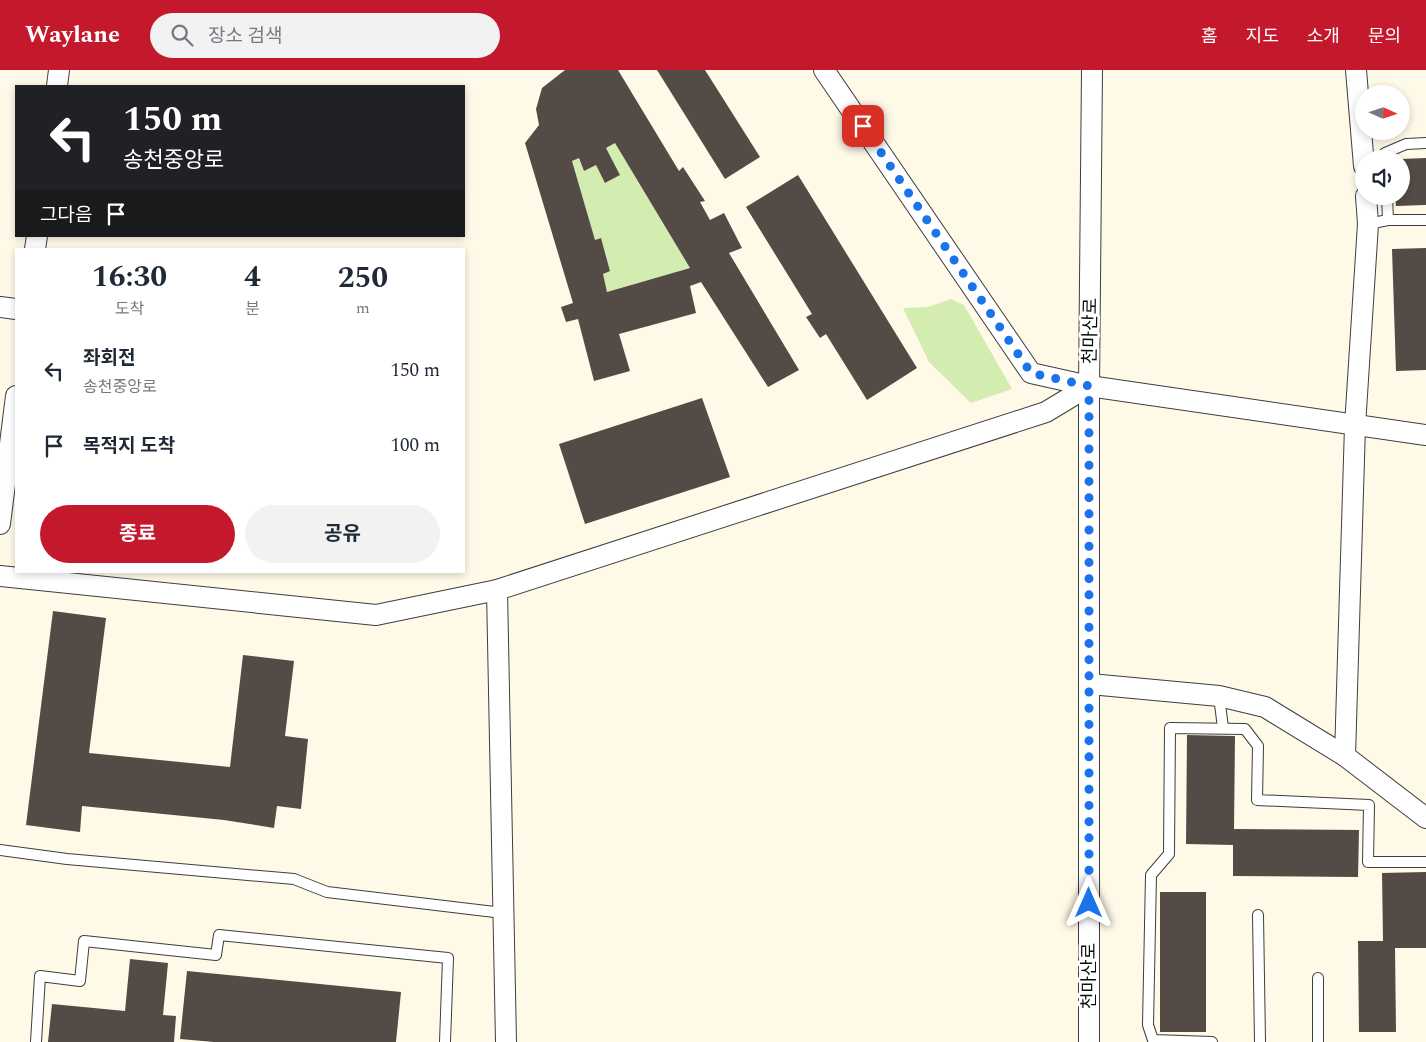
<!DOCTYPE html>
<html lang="ko">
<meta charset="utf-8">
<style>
body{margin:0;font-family:Spectral,"Noto Sans KR",serif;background:#f2f2f3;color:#1f2937;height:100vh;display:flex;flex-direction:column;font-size:19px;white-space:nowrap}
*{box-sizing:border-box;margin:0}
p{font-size:16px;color:#747a83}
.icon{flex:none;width:28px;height:28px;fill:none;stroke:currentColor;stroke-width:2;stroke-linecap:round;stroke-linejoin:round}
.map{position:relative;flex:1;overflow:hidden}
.side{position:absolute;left:15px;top:178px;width:450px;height:325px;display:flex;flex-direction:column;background:#fff;border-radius:0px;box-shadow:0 2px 8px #0003}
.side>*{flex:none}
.top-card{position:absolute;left:15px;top:15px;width:450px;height:152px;border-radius:0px;box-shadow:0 2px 8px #0003;background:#202124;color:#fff;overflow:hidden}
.needle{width:32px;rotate:93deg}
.buttons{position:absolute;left:1355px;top:15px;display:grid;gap:10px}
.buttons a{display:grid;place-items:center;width:55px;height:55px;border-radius:50%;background:#fff;box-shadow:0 2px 8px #0003;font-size:25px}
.pin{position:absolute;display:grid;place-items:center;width:42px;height:42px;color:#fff;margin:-21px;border-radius:10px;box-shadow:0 2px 8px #0006}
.me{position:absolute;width:55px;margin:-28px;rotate:0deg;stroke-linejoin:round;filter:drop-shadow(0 0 4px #0008)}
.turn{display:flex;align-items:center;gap:18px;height:105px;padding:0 25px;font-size:22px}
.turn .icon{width:65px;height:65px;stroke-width:2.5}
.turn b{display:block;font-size:35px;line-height:42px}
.then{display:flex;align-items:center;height:48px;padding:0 25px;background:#0003;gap:10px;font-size:19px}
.eta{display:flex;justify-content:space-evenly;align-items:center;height:85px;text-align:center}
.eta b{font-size:30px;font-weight:700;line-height:35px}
.primary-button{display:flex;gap:10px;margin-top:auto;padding:10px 25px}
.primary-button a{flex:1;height:58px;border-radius:30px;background:#c4192c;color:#fff;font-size:20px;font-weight:700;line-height:58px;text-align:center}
.primary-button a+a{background:#f2f2f3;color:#1f2937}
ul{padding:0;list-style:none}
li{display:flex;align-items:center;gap:15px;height:75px;padding:0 25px}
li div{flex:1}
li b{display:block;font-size:19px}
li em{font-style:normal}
header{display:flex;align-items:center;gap:30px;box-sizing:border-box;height:70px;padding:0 25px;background:#c4192c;color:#fff}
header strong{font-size:24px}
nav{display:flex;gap:28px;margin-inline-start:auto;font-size:18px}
.search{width:350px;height:45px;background:#f2f2f3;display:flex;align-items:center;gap:12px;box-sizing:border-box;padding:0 18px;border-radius:28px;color:#747a83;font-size:19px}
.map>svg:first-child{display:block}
.green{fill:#d3ecaf}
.building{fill:#544b46;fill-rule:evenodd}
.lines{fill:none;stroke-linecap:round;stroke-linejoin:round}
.lane-casing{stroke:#3e3e3e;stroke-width:12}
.street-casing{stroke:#3e3e3e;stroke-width:22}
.lane{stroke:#fff;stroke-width:10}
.street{stroke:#fff;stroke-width:20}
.route{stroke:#1a73e8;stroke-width:9;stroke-dasharray:0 16.2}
.labels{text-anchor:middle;stroke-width:5;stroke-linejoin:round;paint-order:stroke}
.street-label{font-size:18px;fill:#0b0b0b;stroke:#fff}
</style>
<header>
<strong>Waylane</strong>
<div class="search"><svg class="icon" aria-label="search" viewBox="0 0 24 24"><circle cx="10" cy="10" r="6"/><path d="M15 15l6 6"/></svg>장소 검색</div>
<nav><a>홈</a><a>지도</a><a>소개</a><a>문의</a></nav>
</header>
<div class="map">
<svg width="1426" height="972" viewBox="0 0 1426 972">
<rect width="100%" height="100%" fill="#fff9e8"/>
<!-- green -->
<g class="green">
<path d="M615 73 690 198 607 222 603 204 610 200 601 168 595 170 572 91 579 88 584 101 596 95 606 113 620 105 606 78Z"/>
<path d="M951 229 964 235 1012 319 971 333 929 292 903 238 928 237Z"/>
</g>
<!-- building -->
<g class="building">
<path d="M565 0H618L679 101 683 97 705 131 700 132 710 150 724 143 742 178 729 183 799 300 768 317 701 212 690 216 696 243 619 264 630 301 594 311 578 249 566 252 561 237 573 233 525 73 539 55 536 39 542 18ZM615 73 690 198 607 222 603 204 610 201 601 168 595 170 572 91 579 88 584 101 596 95 605 113 620 105 606 78Z"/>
<path d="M657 0H705L760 87 725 109Z"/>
<path d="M1426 88V135L1396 136 1395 126H1401V89Z"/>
<path d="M798 105 917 298 867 330 826 264 820 268 806 247 812 244 746 137Z"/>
<path d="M1426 178V300L1396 301 1392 179Z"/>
<path d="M702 328 730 407 585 454 559 374Z"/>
<path d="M53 541 106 548 89 683 230 697 243 585 294 591 285 666 308 669 301 739 277 736 274 758 224 750 82 736 80 762 26 755Z"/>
<path d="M1187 665 1235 666 1234 759 1359 760 1358 807 1233 806V775L1186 774Z"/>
<path d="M1426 802V878H1395L1396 962H1359L1358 871H1383L1382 803Z"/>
<rect x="1160" y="822" width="46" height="140"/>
<path d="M130 889 168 893 163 945 176 946 174 972H48L52 934 125 941Z"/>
<path d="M187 901 401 922 396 972H214L180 969Z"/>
</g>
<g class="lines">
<defs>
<g id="lane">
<path d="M1385 89V83L1406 74 1426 73"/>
<path d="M1387 126 1388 150"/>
<path d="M1368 154 1388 150H1426"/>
<path d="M1219 626 1223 658"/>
<path d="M0 780 67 789 294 809 327 822 503 843"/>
<path d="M1258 845 1260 972"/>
<path d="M36 972 40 906 80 911 84 871 216 885 219 865 448 888 445 972"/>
<path d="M1212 972 1153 970 1148 955 1151 805 1169 784 1170 658 1245 659 1258 676 1257 730 1369 735 1368 792H1426"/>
<path d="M1318 972V908"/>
</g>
<g id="street">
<path d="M824 0 1031 303 1089 316 1426 365"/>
<path d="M1356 0 1364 96"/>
<path d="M57 16 59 0"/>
<path d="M1366 126 1368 154 1355 356 1345 686 1426 748"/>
<path d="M35 179 37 166"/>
<path d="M0 237 16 239"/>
<path d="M0 454 16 326"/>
<path d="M0 506 376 545 497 520 1046 342 1089 316"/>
<path d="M497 520 506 972"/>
<path d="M1090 614 1219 626 1265 637 1345 686"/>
<path d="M1089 972V316L1092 0"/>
</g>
</defs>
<!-- lane casing -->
<use href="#lane" class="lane-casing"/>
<!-- street casing -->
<use href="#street" class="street-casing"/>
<!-- lane -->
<use href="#lane" class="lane"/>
<!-- street -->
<use href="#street" class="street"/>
</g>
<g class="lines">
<!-- route -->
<path class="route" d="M863 56 1031 303 1089 316V833"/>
</g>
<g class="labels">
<!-- street labels -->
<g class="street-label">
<text transform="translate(1090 261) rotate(-89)" y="6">천마산로</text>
<text transform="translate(1089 906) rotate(-90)" y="6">천마산로</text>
</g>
</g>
</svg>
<div class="buttons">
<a><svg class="needle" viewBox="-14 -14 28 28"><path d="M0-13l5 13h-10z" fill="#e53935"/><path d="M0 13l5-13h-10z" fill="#747a83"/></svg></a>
<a><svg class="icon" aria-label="sound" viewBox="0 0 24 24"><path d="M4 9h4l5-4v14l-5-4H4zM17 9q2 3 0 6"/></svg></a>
</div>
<div class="pin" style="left:863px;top:56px;background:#d93025"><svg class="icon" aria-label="arrive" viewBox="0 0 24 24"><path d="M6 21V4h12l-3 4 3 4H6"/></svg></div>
<svg class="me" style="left:1089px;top:833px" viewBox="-20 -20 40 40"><path d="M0-17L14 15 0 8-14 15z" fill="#1a73e8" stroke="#fff" stroke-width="4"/></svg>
<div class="top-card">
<div class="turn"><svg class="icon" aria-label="left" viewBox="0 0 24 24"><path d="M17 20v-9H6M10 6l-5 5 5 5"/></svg><div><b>150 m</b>송천중앙로</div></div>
<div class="then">그다음<svg class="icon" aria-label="arrive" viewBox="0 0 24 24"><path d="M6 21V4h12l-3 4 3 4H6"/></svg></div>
</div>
<section class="side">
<div class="eta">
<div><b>16:30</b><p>도착</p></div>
<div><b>4</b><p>분</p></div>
<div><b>250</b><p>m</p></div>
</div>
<ul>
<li><svg class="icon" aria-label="left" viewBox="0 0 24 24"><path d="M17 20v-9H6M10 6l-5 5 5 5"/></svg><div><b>좌회전</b><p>송천중앙로</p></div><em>150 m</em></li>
<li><svg class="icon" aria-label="arrive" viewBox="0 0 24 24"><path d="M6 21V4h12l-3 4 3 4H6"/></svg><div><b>목적지 도착</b></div><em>100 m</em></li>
</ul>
<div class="primary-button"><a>종료</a><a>공유</a></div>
</section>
</div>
